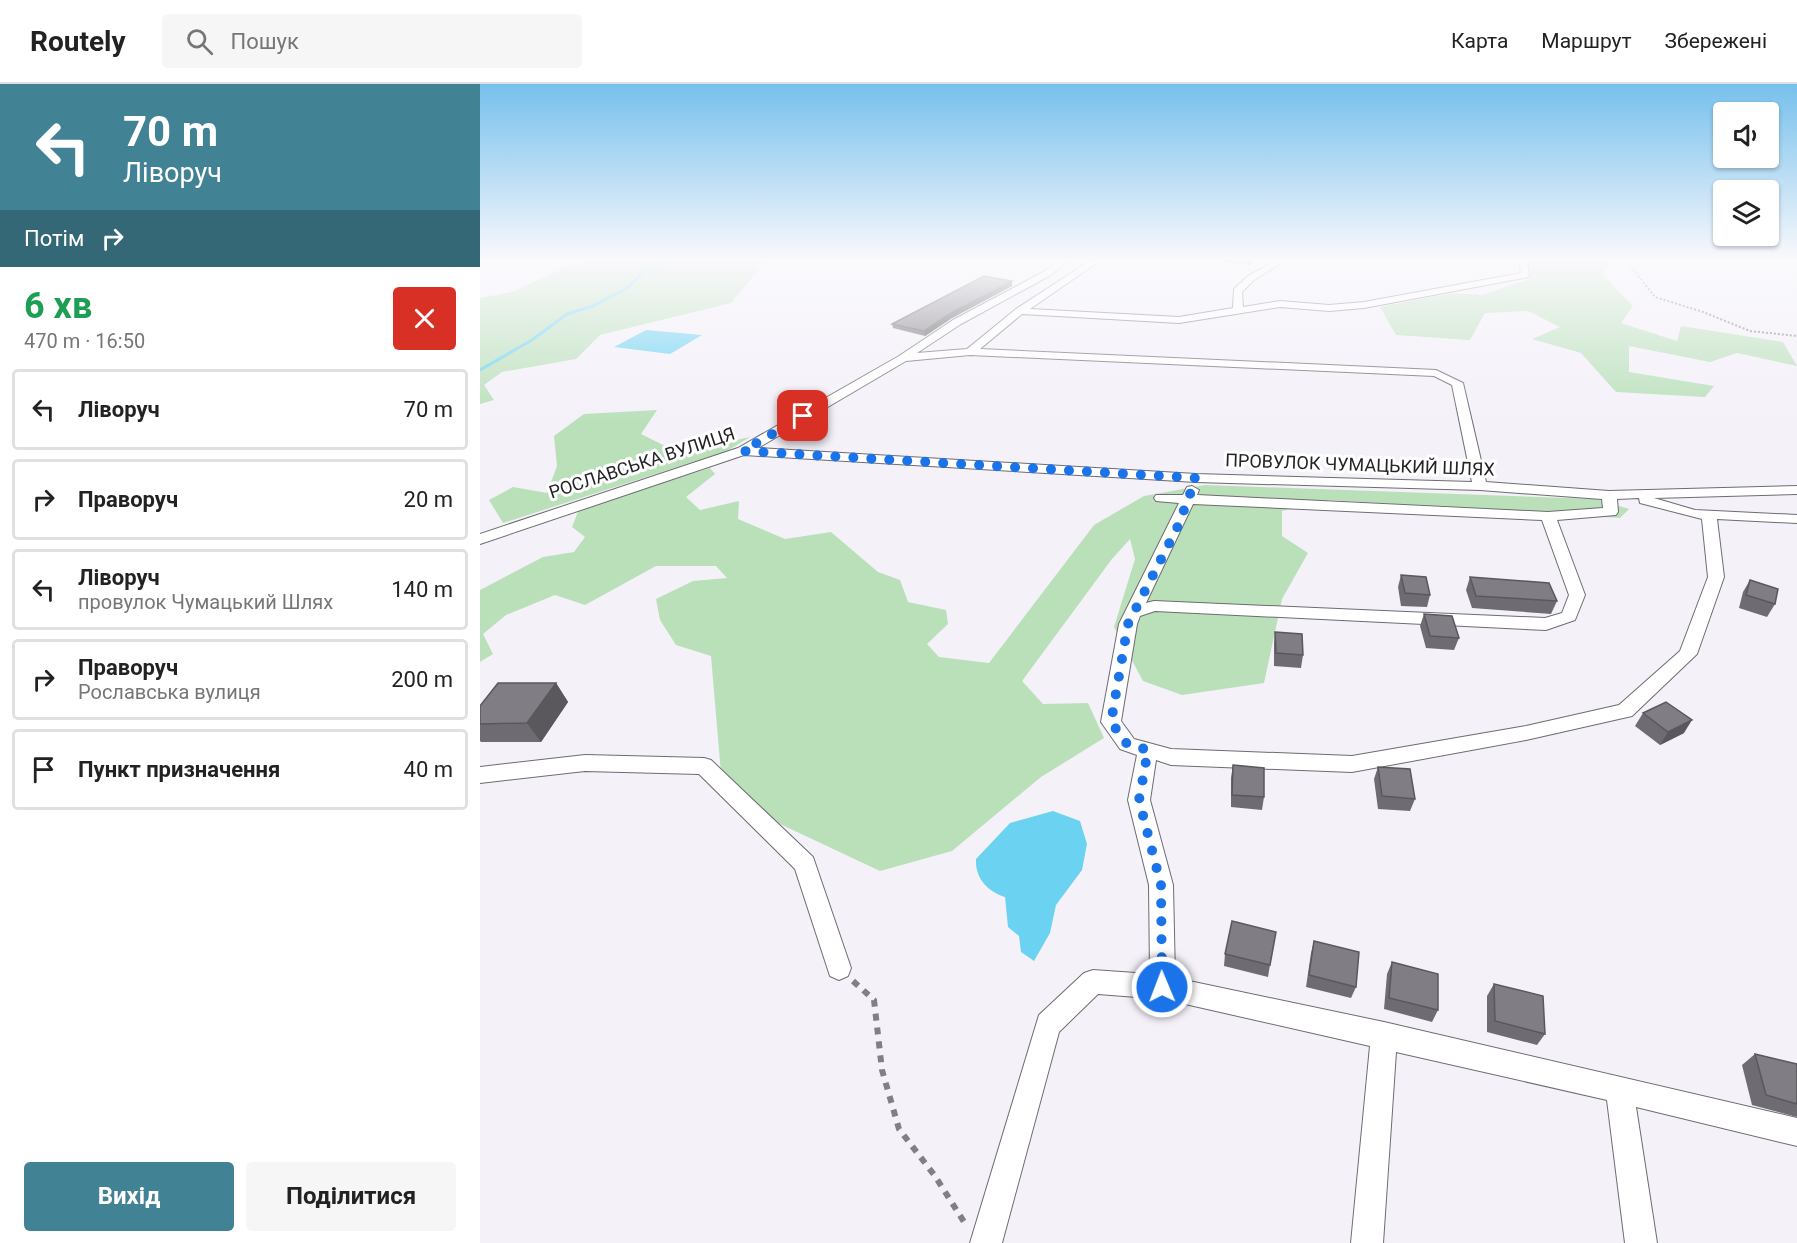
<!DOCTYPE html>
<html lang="uk">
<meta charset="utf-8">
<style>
body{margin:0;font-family:Roboto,sans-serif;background:#f6f6f6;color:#222;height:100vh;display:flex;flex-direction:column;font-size:22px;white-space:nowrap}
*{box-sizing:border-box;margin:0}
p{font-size:20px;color:#767676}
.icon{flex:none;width:33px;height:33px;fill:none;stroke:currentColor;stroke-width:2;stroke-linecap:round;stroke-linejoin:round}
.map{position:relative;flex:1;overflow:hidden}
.drawer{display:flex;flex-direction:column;background:#fff;width:480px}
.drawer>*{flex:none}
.hud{background:#418294;color:#fff;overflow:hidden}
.fabs{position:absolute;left:1233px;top:18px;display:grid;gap:12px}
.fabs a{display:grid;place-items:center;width:66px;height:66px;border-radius:6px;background:#fff;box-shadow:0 2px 4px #0004;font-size:30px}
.pin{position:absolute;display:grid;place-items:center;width:51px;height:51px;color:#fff;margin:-26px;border-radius:12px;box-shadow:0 3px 9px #0006}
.me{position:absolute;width:66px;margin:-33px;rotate:359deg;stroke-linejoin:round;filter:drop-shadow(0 0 4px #0008)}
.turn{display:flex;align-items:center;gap:21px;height:126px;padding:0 24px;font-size:27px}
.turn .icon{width:78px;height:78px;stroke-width:2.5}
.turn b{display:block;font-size:42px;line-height:51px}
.then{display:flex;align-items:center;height:57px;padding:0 24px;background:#0003;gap:12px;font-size:22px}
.round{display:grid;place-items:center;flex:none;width:63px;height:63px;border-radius:6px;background:#f6f6f6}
.headline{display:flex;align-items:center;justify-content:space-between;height:102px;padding:0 24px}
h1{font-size:36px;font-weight:700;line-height:45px;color:#1e9e55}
.primary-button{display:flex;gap:12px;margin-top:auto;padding:12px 24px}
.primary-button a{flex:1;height:69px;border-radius:6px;background:#418294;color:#fff;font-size:24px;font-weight:700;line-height:69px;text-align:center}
.primary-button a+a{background:#f6f6f6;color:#222}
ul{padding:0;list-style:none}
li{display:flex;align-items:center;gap:18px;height:81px;margin:0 12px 9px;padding:0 12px;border:3px solid #e0e0e0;border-radius:6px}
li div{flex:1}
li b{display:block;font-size:22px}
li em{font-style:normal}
header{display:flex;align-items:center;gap:36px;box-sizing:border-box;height:84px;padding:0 30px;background:#fff;border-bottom:2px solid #e0e0e0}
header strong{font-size:28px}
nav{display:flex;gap:33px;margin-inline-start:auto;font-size:21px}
.search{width:420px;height:54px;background:#f6f6f6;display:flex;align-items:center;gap:15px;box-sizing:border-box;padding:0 21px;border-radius:6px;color:#767676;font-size:22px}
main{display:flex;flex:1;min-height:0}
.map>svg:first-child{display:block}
.green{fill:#bae0ba}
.water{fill:#6cd2f2}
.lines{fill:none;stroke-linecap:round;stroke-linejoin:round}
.stream{stroke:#6cd2f2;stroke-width:3}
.street-casing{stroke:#6e6b72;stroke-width:2}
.path-far1{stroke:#817f85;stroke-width:2;stroke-dasharray:2 2;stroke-linecap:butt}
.path{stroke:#817f85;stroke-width:6;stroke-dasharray:7 7;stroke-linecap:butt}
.street{fill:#fff;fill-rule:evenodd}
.wall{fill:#6e6c72}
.shaded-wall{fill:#5a585c}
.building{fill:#807d84;stroke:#5a585c;stroke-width:1.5}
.route{stroke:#1a73e8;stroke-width:10;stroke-dasharray:0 18}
.labels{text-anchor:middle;stroke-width:6;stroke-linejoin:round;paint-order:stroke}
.far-street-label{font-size:18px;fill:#232225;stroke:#fff}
</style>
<header>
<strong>Routely</strong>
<div class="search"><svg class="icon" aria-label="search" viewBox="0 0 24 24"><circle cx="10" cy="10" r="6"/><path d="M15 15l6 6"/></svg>Пошук</div>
<nav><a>Карта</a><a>Маршрут</a><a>Збережені</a></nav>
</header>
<main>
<section class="drawer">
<div class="hud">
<div class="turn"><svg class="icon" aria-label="left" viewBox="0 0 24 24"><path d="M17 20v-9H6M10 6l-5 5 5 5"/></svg><div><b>70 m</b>Ліворуч</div></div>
<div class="then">Потім<svg class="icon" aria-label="right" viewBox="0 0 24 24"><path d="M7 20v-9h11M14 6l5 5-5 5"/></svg></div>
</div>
<div class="headline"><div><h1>6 хв</h1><p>470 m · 16:50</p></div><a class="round" style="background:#d93025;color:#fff"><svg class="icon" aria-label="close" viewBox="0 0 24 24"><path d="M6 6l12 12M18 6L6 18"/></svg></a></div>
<ul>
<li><svg class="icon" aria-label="left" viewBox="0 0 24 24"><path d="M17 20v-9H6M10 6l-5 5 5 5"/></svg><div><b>Ліворуч</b></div><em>70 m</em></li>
<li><svg class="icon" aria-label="right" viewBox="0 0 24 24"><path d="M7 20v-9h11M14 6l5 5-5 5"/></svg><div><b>Праворуч</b></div><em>20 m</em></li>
<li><svg class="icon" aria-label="left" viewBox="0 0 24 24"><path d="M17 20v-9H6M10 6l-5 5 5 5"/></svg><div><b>Ліворуч</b><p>провулок Чумацький Шлях</p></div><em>140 m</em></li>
<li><svg class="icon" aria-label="right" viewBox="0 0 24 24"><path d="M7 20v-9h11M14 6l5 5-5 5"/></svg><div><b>Праворуч</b><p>Рославська вулиця</p></div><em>200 m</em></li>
<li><svg class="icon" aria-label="arrive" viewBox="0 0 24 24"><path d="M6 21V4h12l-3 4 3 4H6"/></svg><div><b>Пункт призначення</b></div><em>40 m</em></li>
</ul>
<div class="primary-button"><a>Вихід</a><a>Поділитися</a></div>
</section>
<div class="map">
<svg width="1317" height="1159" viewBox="0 0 1317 1159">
<rect width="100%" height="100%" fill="#f4f1f9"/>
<!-- green -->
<g class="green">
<path d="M112 176H287L251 219 120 251 96 275 22 288 4 301 14 316 0 320V214L32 208 84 184Z"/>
<path d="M1049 176H1130L1123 191 1153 222 1141 239 1197 257 1201 242 1303 258 1317 282 1257 269 1230 278 1149 262V288L1234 302 1225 313 1136 308 1101 269 1052 255 1080 243 1048 227 1005 229 990 256 916 251 900 223 972 209 1002 211 1050 195Z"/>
<path d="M177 326 161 350 199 369 270 353 247 367 23 439 9 416 33 403 67 409 77 382 74 352 104 330Z"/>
<path d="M230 384 235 390 206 413 220 426 259 417 258 435 305 455 351 448 398 488 420 496 428 518 466 526 468 540 447 560 459 573 509 579 614 441 664 412 725 401 1116 415 1149 425 1140 434 849 416 802 427V452L828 469 802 515 784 599 702 611 663 597 634 543 655 475 650 455 632 475 542 597 563 620 608 619 624 654 561 693 472 767 400 787 243 713 231 572 196 561 180 536 176 515 213 497 247 494 236 482H176L105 521 75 511 26 531 3 550 13 570 0 578V506L63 473 94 468 105 453 92 443 99 425Z"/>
</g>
<!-- water -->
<g class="water">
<path d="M166 246 222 251 190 270 134 263Z"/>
<path d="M573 727 600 737 607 760 602 786 576 821 570 849 554 877 541 868 539 852 528 843 525 813C507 807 495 794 496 775L530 739Z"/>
</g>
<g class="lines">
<!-- stream -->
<path class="stream" d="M0 286 52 256 87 230 113 222 149 203 166 185 191 176"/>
<defs>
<g id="street">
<path d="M578 176H588L571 191 481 240 437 269 487 265 536 225 611 176H621L550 225 699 233 753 224 754 205 768 192 790 180 791 176H799L798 181 774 196 762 208 763 223 800 217 849 221 884 218 1041 189 1039 176H1047L1049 193 884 224 849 227 800 223 699 239 542 230 500 265 956 286 983 299 1006 398 1129 407 1317 402V410L1174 414 1215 426 1317 431V439L1237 435 1244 493 1217 570 1152 632 1046 656 872 688 691 681 676 676 670 716 693 801 695 894 904 938 1317 1034V1062L1156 1023 1177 1159H1145L1127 1016 916 968 903 1159H871L890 962 683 915 618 910 579 948 522 1159H490L559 931 604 889 613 886 670 890 669 801 648 716 657 671 640 665 621 638 639 540 699 419 676 417 674 414 676 411H703L707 403 712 402 719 406 717 411 1068 428 1123 424 1122 415 1000 406 716 398 264 371 0 460V450L258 364 419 272 473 236 565 187ZM490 271 954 292 972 301 992 398 716 390 278 364 426 277ZM1159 414 1160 419 1222 435 1228 493 1200 567 1139 621 1046 642 872 672 691 665 654 655 641 637 657 540 660 532 675 527 1066 546 1095 536 1105 511 1077 436 1136 431 1138 428 1137 415ZM713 420 1062 436 1089 511 1082 529 1065 534 674 517 666 519Z"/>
<path d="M105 671 224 674 231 676 333 773 371 884 368 892 359 896 350 892 315 785 219 690 105 687 0 699V683Z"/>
</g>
</defs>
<!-- street casing -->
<use href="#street" class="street-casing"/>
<!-- path-far1 -->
<path class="path-far1" d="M1146 176 1175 213 1223 228 1270 247 1317 252"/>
<!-- path -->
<path class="path" d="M373 897 394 916 402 986 419 1045 455 1092 486 1141"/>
<!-- street -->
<use href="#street" class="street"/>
</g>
<!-- wall -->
<g class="wall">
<path d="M743 176H773L770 181 742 178Z"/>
<path d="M532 202 472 234 445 252 413 244 412 240Z"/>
<path d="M921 491 950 511 947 523 921 522 918 503Z"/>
<path d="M990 493 1077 517 1071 530 992 524 986 506Z"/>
<path d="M1270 496 1295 520 1287 533 1259 524 1263 508Z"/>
<path d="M944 530 979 554 974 566 946 564 940 542Z"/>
<path d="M795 548 823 571 821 584 794 582V560Z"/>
<path d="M76 599 88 618 61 658H1L0 657V622Z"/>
<path d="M1163 629 1204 649 1180 661 1155 642Z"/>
<path d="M753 681 784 713 782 726 751 723V694Z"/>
<path d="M898 683 935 715 930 727 898 725 894 695Z"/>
<path d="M834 857 876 903 871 914 826 903 831 869Z"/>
<path d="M745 870 790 881 788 893 744 882Z"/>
<path d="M912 878 958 926 952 938 904 925 907 890Z"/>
<path d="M1014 900 1065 950 1057 961 1007 948V912Z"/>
<path d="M1275 970 1317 980V1033L1272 1021 1262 981Z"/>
</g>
<!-- shaded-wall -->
<g class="shaded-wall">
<path d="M532 197V202L472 234 445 252 444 247 471 229Z"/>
<path d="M76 599 88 618 61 658 47 639Z"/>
<path d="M1212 636 1204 649 1180 661 1188 648Z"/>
</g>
<!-- building -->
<g class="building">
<path d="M504 192 532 197 471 229 444 247 412 240Z"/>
<path d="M921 491 946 493 950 511 925 509Z"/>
<path d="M990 493 1069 499 1077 517 996 512Z"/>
<path d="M1270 496 1298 505 1295 520 1266 511Z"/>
<path d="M944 530 972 532 979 554 950 552Z"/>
<path d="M795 548 822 550 823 571 796 569Z"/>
<path d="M18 599H76L47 639 0 640V622Z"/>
<path d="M1186 618 1212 636 1188 648 1163 629Z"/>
<path d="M753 681 784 684V713L752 711Z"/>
<path d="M898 683 930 685 935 715 902 712Z"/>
<path d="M752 837 796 848 790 881 745 870Z"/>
<path d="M834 857 879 868 876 903 829 891Z"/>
<path d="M912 878 958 890V926L909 914Z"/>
<path d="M1014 900 1063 912 1065 950 1015 937Z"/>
<path d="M1275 970 1317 980V1020L1286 1011Z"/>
</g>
<!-- sky -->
<linearGradient id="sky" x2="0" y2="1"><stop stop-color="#76c0ec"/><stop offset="0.52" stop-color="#faf9fc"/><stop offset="1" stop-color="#faf9fc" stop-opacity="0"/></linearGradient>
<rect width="1317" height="338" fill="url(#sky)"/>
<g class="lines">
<!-- route -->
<path class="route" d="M323 332 263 367 716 394 698 442 648 540 631 638 647 660 668 666 659 716 681 801 682 903"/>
</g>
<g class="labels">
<!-- far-street labels -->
<g class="far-street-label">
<text transform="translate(162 379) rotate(-18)" y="6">РОСЛАВСЬКА ВУЛИЦЯ</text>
<text transform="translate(880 381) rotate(2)" y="6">ПРОВУЛОК ЧУМАЦЬКИЙ ШЛЯХ</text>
</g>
</g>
</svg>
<div class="fabs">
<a><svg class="icon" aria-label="sound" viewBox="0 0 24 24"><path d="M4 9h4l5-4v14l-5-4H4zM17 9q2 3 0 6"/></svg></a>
<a><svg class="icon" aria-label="layers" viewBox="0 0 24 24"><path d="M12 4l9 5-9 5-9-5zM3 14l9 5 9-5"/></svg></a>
</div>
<div class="pin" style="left:323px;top:332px;background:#d93025"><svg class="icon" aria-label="arrive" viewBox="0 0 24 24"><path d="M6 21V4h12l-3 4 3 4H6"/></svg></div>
<svg class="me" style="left:682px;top:903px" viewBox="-20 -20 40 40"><circle r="17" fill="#1a73e8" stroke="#fff" stroke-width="3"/><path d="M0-11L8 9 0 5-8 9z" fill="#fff"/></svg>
</div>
</main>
